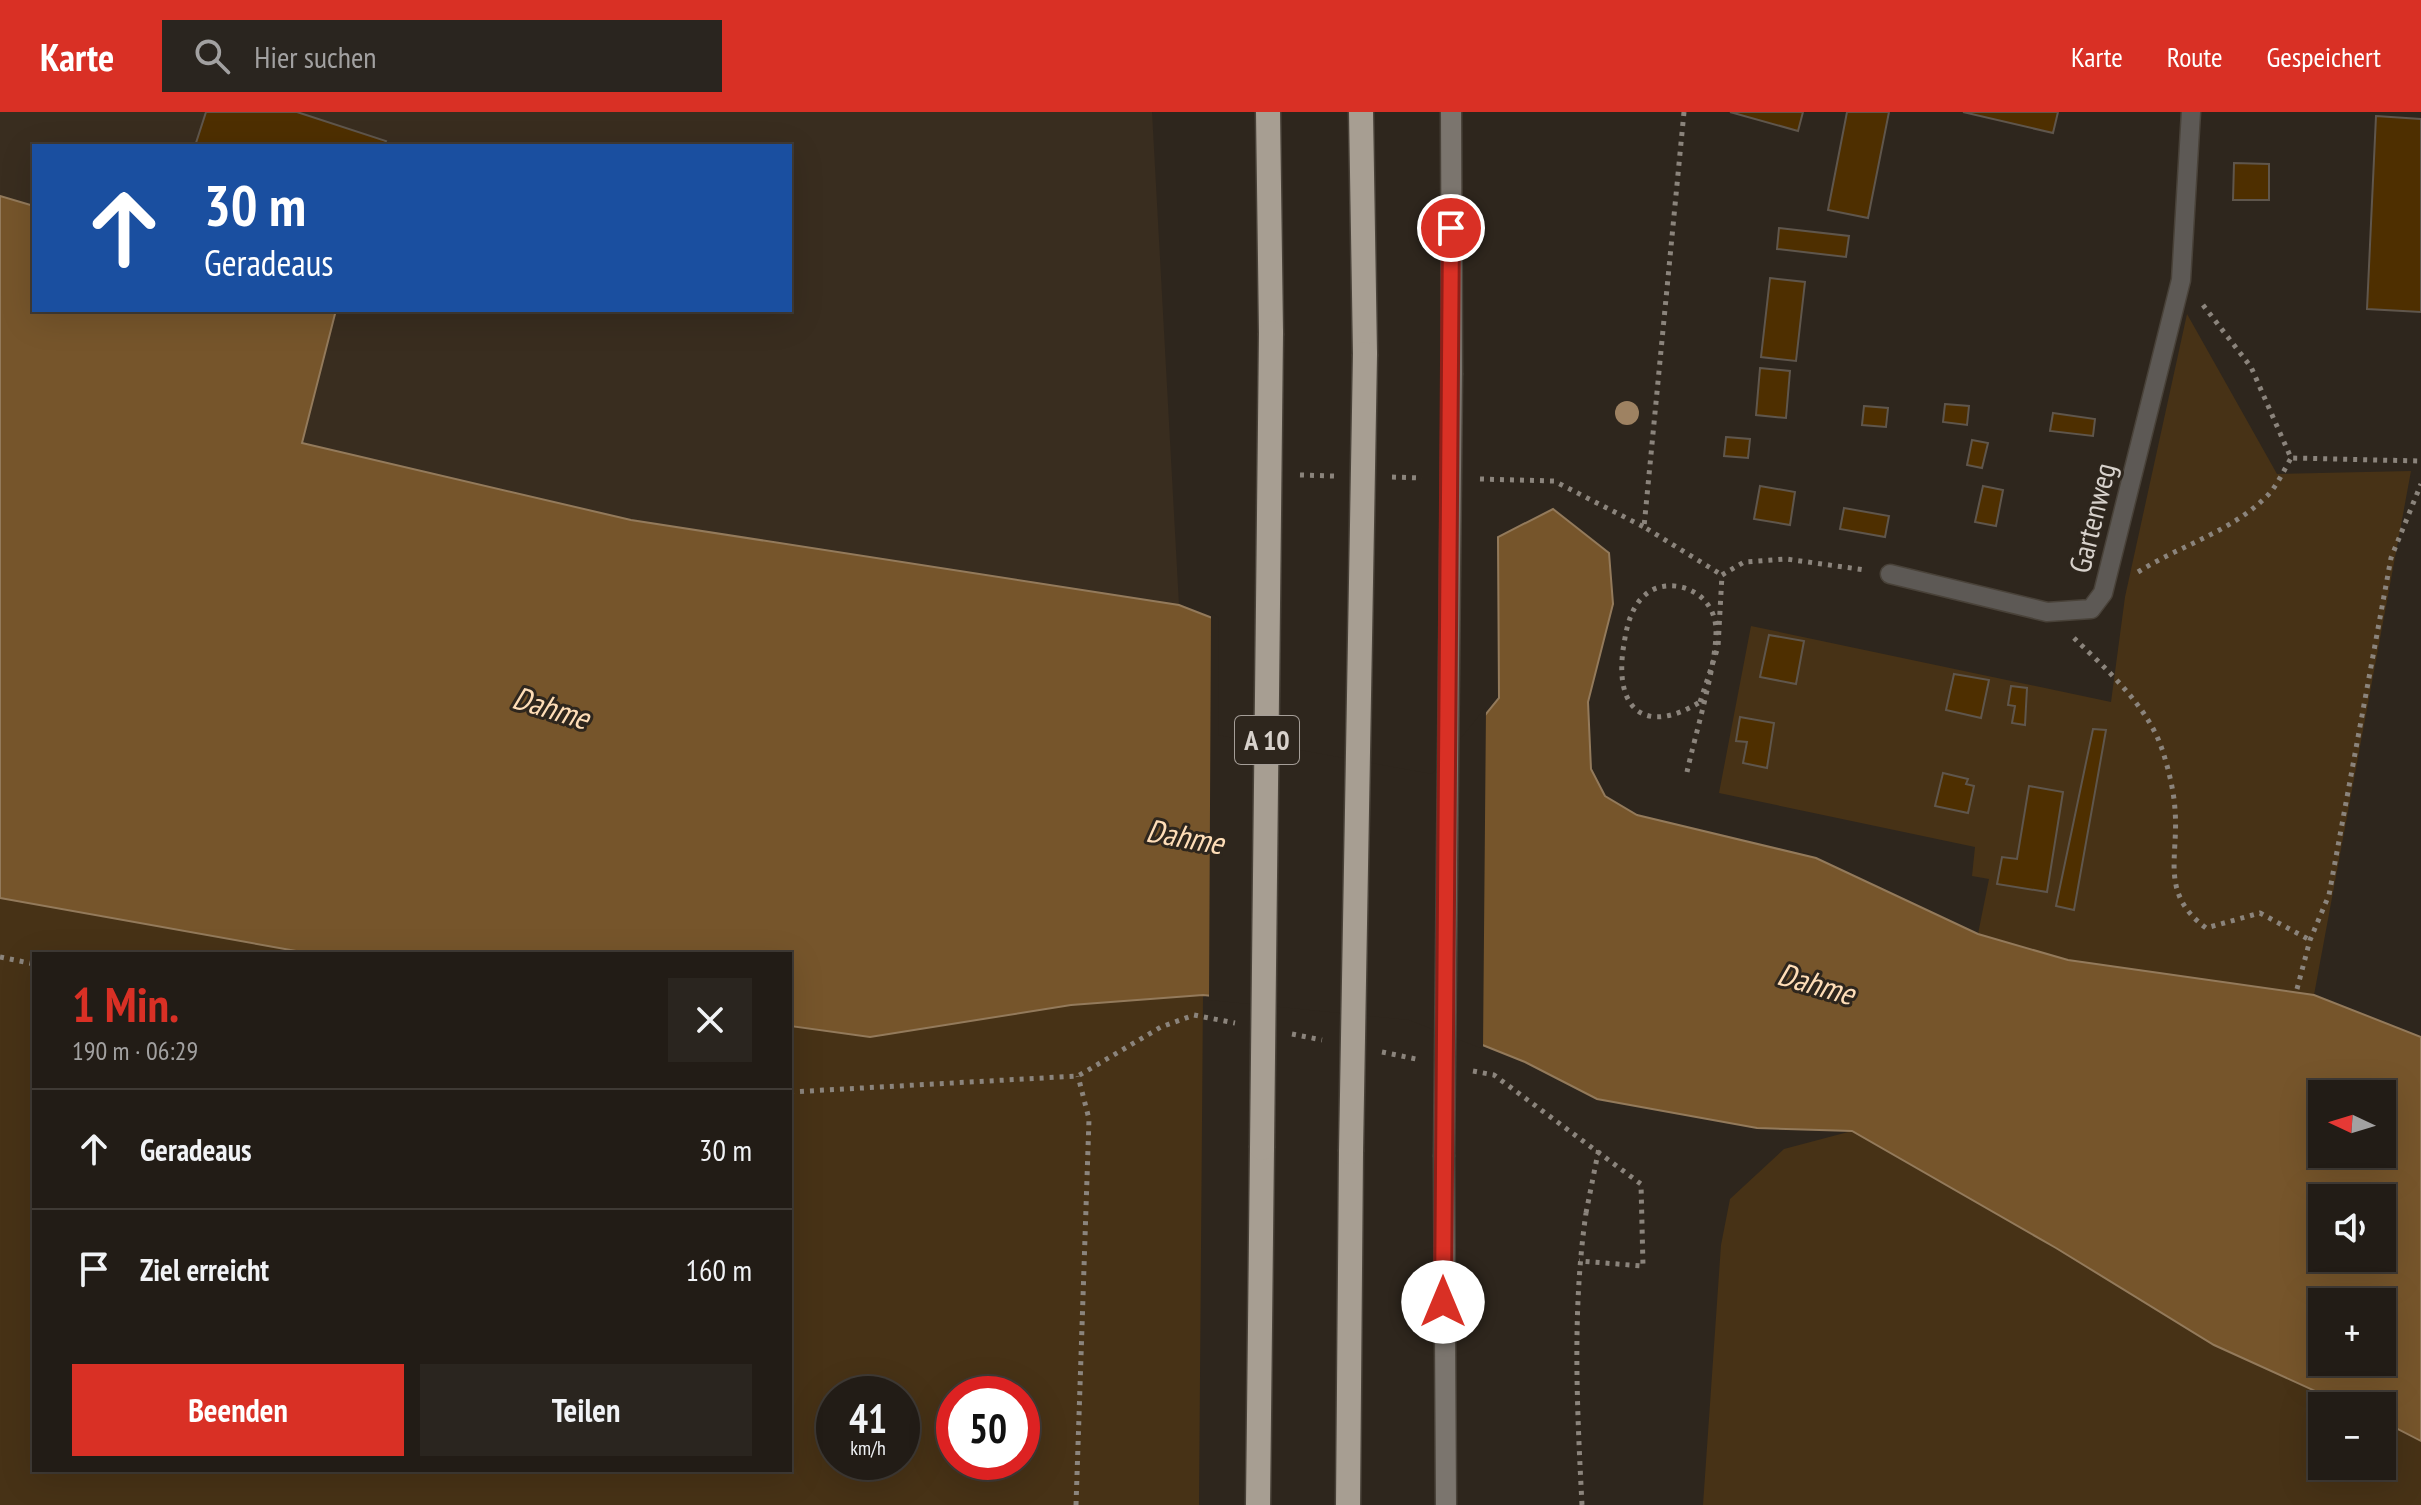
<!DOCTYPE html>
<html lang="de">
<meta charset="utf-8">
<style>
body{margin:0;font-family:"PT Sans Narrow",sans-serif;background:#2a251f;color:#f1f3f6;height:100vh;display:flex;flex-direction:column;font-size:30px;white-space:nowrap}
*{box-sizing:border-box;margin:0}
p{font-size:26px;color:#a2a1a1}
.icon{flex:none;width:44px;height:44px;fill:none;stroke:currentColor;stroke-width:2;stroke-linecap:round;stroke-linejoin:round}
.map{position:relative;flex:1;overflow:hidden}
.side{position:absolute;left:32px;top:840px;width:760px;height:520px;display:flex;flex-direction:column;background:#221c16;border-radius:0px;box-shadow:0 8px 32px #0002,0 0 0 2px #3f3a35}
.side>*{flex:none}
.guide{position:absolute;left:32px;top:32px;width:760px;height:168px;border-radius:0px;box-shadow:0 8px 32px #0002,0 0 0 2px #3f3a35;background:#1a4fa0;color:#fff;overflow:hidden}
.needle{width:52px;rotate:274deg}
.fabs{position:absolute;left:2308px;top:968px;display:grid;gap:16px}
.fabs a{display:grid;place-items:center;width:88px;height:88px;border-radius:0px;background:#221c16;box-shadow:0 8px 32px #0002,0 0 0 2px #3f3a35;font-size:40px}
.speed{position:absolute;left:816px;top:1264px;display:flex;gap:16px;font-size:40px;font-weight:700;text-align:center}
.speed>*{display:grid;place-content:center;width:104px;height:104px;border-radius:50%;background:#221c16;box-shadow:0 8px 32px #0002,0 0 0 2px #3f3a35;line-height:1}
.speed small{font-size:20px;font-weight:400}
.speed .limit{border:12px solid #d22;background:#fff;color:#111}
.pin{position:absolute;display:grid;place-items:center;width:68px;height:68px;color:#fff;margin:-34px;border:4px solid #fff;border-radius:50%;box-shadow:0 2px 8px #0007}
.me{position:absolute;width:88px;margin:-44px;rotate:0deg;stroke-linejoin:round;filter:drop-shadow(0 0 6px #0008)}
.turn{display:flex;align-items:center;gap:28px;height:168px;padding:0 40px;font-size:36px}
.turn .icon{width:104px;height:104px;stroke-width:2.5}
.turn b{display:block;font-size:56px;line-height:68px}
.round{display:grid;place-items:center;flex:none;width:84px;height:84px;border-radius:0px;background:#2a251f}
.overview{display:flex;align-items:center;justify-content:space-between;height:136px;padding:0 40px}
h1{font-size:48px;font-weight:600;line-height:60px;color:#d93025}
.action{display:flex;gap:16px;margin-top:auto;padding:16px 40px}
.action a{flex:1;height:92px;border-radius:0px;background:#d93025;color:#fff;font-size:32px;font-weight:600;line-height:92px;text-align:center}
.action a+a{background:#2a251f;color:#f1f3f6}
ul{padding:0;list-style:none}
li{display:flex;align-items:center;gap:24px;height:120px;padding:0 40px;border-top:2px solid #3f3a35}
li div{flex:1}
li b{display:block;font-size:30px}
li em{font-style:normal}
header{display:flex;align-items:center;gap:48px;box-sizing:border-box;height:112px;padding:0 40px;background:#d93025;color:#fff}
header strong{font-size:38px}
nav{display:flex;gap:44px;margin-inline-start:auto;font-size:28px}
.search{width:560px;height:72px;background:#2a251f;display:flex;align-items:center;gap:20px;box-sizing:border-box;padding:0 28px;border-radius:0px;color:#a2a1a1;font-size:30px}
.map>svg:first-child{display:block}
.built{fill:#392d1f}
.green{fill:#473216;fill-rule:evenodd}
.water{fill:#76552b;stroke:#937a5b;stroke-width:2;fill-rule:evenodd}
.pier{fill:#2e261d}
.building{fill:#4e2f00;stroke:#5f564c;stroke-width:2}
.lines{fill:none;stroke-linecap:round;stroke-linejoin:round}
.lane-casing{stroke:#494239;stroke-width:21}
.secondary-casing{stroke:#494239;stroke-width:23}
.highway-casing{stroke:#494239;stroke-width:27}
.path{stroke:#8b847c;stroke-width:5;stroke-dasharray:4 6;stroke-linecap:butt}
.lane{stroke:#5d5955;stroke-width:18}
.secondary{stroke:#7b756e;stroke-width:20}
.highway{stroke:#a79e92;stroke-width:24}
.secondary-bridge-casing{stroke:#494239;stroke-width:23;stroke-linecap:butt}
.highway-bridge-casing{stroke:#494239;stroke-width:27;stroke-linecap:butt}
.path-bridge{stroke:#8b847c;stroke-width:5;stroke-dasharray:4 6;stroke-linecap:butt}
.secondary-bridge{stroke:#7b756e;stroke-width:20}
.highway-bridge{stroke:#a79e92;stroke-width:24}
.tree{fill:#9e8262}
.route-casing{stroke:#8d1f18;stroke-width:20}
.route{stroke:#d93025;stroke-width:14}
.labels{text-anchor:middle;stroke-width:6;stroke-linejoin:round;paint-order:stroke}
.shield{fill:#2e261d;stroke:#a59e98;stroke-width:2}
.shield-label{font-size:28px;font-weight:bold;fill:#d8d2cc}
.street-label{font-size:30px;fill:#d8d2cc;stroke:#2e261d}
.water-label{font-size:32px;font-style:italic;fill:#feddb7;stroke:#2e261d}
</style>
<header>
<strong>Karte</strong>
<div class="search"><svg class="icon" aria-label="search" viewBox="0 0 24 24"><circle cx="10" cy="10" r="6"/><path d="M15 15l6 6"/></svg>Hier suchen</div>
<nav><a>Karte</a><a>Route</a><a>Gespeichert</a></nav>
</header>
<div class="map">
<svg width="2421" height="1393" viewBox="0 0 2421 1393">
<rect width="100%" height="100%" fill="#2e261d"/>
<!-- built -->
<path class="built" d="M0 0H1152L1179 493 631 408 301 331 336 198H790V34H34V94L0 84Z"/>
<!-- green -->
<g class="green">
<path d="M2187 202 2277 362 2411 359 2314 883 2068 848 1978 822 1989 767 1972 764 1975 735 1719 681 1751 514 2111 590 2125 485Z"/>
<path d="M0 786 313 842H34V1358H790V914L870 925 1071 893 1203 883 1199 1393H0ZM834 1282H902V1350H834ZM954 1282H1022V1350H954Z"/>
<path d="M1852 1019 2056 1136 2214 1233 2348 1294H2322V1354H2382V1309L2421 1329V1393H1703L1721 1133 1730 1087 1784 1037Z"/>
</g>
<!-- water -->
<path class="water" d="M0 84 34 94V198H336L302 331 631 408 1179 493 1215 507 1214 626 1434 666 1499 586 1498 425 1553 397 1609 441 1613 492 1588 590 1591 657 1605 684 1637 703 1816 746 1978 822 2068 848 2314 883 2421 925V1329L2382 1309V1294H2348L2214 1233 2056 1136 1852 1019 1757 1016 1597 987 1525 950 1410 904 1203 883 1071 893 870 925 790 914V842H313L0 786ZM2322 982H2382V1042H2322ZM2322 1086H2382V1146H2322ZM2322 1190H2382V1250H2322Z"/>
<!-- pier -->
<path class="pier" d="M1211 501 1219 506 1218 623 1432 662 1486 595 1483 937 1409 908 1209 888Z"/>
<!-- building -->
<g class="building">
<path d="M206 0H297L386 29 384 34H195Z"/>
<path d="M1730 0H1803L1798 19Z"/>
<path d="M1847 0H1889L1868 106 1828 98Z"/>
<path d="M1963 0H2058L2053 21Z"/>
<path d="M2376 4 2421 7V200L2367 197Z"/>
<path d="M2234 51 2269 52V88H2233Z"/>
<path d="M1779 116 1849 124 1846 145 1777 137Z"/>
<path d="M1770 166 1805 170 1796 249 1761 245Z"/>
<path d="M1760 256 1790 259 1786 306 1756 303Z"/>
<path d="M1945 292 1969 294 1967 313 1943 310Z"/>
<path d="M1864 294 1888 296 1886 315 1862 313Z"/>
<path d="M2053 301 2095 307 2093 324 2050 319Z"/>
<path d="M1726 325 1750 327 1748 346 1724 344Z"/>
<path d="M1972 328 1988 331 1982 356 1967 353Z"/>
<path d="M1760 374 1795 380 1790 413 1754 407Z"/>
<path d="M1983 374 2003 378 1996 414 1975 410Z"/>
<path d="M1844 396 1889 404 1885 425 1840 417Z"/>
<path d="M1769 523 1804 529 1796 572 1760 565Z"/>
<path d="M1954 562 1989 568 1981 606 1946 598Z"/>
<path d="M2011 574 2027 576 2025 613 2012 611 2015 594 2008 593Z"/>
<path d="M1740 605 1774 611 1767 656 1743 651 1747 630 1736 629Z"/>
<path d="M2093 617 2106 618 2074 798 2056 794Z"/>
<path d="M1943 661 1968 667 1966 672 1974 674 1968 701 1935 694Z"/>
<path d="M2029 674 2063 680 2047 780 1997 772 2002 745 2017 747Z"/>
</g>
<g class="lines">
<defs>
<path id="lane" d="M1890 462 2047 500 2091 497 2103 481 2181 168 2191 0"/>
<g id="secondary">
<path d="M1451 0 1452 261"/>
<path d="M1444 1045 1446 1393"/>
</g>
<g id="highway">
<path d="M1268 0 1271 221"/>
<path d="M1361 0 1365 242"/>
<path d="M1258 1393 1262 1036"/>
<path d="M1348 1393 1351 1040"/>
</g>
</defs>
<!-- lane casing -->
<use href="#lane" class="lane-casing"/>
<!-- secondary casing -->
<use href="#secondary" class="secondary-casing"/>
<!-- highway casing -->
<use href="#highway" class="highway-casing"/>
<!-- path -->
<g class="path">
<path d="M1684 0 1644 415 1722 463"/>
<path d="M2203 193 2251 255 2291 346 2421 349"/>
<path d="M1300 363 1334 364"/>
<path d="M1392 365 1422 366"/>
<path d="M1480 367 1554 369 1644 415"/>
<path d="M2138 460C2181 433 2231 420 2267 384 2277 374 2284 358 2291 346"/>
<path d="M1722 463 1744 450 1786 447 1865 458"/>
<path d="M2074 526C2106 557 2147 593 2162 637 2168 655 2174 679 2175 698 2179 745 2159 781 2206 816L2260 801 2310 828"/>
<path d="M1700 590 1718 535 1722 463"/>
<path d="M0 845 34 852"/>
<path d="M2297 877 2310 828 2329 783 2391 446 2421 372"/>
<path d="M1292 922 1322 928"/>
<path d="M1382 940 1416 947"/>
<path d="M1473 959 1494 963 1641 1072 1643 1154 1579 1149"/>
<path d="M790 980 1078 964 1161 915 1194 903 1235 911"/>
<path d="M1076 1393 1089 1007 1078 964"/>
<path d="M1582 1393C1577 1295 1572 1198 1586 1101"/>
</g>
<!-- lane -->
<use href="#lane" class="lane"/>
<!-- secondary -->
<use href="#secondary" class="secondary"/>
<!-- highway -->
<use href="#highway" class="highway"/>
<defs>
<path id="secondary-bridge" d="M1444 1045 1452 261"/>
<g id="highway-bridge">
<path d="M1262 1036 1271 221"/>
<path d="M1351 1040 1365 242"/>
</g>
</defs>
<!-- secondary-bridge casing -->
<use href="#secondary-bridge" class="secondary-bridge-casing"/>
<!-- highway-bridge casing -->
<use href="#highway-bridge" class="highway-bridge-casing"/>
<!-- path-bridge -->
<g class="path-bridge">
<path d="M1687 660C1695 623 1717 552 1716 517 1715 497 1703 482 1685 476 1672 472 1656 473 1645 483 1629 497 1626 519 1623 538 1615 599 1646 623 1700 590"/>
<path d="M1586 1101 1599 1036"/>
</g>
<!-- secondary-bridge -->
<use href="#secondary-bridge" class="secondary-bridge"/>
<!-- highway-bridge -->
<use href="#highway-bridge" class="highway-bridge"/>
</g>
<!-- trees -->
<circle class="tree" cx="1627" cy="301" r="12"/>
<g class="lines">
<defs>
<path id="route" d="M1443 1190 1451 116"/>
</defs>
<!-- route casing -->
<use href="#route" class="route-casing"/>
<!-- route -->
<use href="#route" class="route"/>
</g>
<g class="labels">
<!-- shield labels -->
<rect class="shield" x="1235" y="604" width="64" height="48" rx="6"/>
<g class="shield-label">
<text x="1267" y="638">A 10</text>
</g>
<!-- street labels -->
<g class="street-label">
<text transform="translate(2093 406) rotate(-76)" y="10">Gartenweg</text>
</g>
<!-- water labels -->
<g class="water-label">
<text transform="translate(551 596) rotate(17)" y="11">Dahme</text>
<text transform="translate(1185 725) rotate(10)" y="11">Dahme</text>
<text transform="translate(1816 872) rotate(16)" y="11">Dahme</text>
</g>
</g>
</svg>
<div class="fabs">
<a><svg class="needle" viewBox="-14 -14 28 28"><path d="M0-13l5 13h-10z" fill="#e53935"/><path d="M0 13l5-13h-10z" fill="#a2a1a1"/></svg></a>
<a><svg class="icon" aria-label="sound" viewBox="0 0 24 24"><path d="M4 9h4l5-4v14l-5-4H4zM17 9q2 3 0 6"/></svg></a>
<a>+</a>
<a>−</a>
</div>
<div class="speed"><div>41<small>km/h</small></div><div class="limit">50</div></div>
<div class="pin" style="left:1451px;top:116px;background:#d93025"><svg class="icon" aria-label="arrive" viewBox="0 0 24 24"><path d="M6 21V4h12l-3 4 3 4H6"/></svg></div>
<svg class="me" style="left:1443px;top:1190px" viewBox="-20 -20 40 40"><circle r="19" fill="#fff"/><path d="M0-13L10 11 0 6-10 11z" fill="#d93025"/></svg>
<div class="guide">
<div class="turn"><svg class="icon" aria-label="ahead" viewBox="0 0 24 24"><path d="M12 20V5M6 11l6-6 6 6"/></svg><div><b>30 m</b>Geradeaus</div></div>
</div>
<section class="side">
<div class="overview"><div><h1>1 Min.</h1><p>190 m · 06:29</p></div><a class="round"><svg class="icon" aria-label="close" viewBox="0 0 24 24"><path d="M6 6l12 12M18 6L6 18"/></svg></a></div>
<ul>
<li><svg class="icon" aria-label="ahead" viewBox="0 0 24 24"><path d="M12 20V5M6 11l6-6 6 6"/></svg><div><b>Geradeaus</b></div><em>30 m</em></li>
<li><svg class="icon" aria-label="arrive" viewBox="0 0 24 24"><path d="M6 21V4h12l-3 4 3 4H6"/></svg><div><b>Ziel erreicht</b></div><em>160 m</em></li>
</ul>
<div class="action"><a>Beenden</a><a>Teilen</a></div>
</section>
</div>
